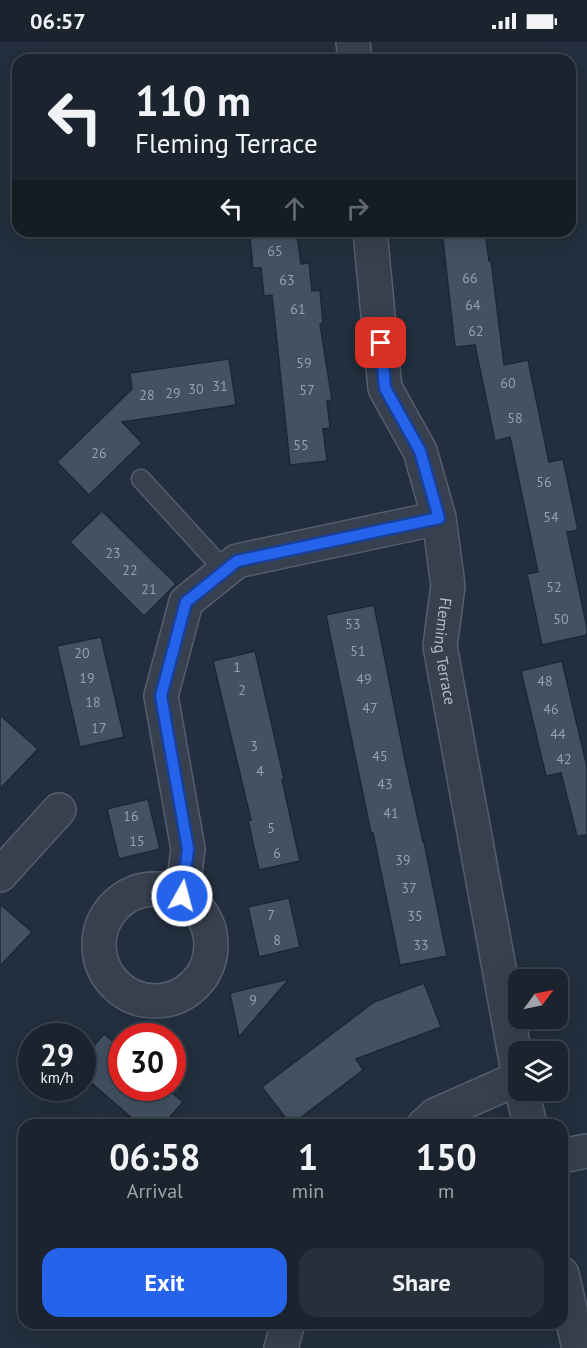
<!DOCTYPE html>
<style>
body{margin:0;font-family:"PT Sans",sans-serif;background:#272f3a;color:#f1f3f6;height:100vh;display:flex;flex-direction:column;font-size:22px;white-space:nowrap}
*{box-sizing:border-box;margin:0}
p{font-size:20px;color:#9fa4aa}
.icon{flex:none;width:33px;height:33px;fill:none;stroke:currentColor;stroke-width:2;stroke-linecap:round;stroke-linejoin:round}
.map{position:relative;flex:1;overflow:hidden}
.side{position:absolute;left:18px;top:1077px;width:550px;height:210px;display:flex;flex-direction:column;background:#1a232e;border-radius:18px;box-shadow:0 6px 24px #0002,0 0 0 2px #38404a}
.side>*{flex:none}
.hud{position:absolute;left:12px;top:12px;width:564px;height:183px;border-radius:18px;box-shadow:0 6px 24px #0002,0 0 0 2px #38404a;background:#1a232e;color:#f1f3f6;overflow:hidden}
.needle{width:39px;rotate:57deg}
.tools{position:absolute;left:508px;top:927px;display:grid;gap:12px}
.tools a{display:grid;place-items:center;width:60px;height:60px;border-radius:12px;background:#1a232e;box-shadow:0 6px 24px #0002,0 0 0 2px #38404a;font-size:30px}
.speed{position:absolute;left:18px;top:981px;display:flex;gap:12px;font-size:30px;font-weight:700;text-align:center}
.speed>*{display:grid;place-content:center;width:78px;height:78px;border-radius:50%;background:#1a232e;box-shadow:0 6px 24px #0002,0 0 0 2px #38404a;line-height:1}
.speed small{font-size:15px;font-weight:400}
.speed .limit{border:9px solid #d22;background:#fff;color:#111}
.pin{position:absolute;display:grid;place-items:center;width:51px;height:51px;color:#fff;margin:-26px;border-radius:12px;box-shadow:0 3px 9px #0006}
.me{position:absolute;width:66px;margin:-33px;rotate:7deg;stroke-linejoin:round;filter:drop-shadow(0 0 4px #0008)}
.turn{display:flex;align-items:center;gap:21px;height:126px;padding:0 24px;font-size:27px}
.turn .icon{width:78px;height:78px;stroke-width:2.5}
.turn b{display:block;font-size:42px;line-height:51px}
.lanes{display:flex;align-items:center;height:57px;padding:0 24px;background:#0003;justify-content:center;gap:30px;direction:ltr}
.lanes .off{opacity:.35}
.eta{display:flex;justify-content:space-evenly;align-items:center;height:102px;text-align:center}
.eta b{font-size:36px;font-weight:800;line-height:42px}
.primary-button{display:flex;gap:12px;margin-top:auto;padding:12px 24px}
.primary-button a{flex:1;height:69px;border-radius:18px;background:#2563eb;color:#fff;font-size:24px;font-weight:800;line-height:69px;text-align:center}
.primary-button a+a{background:#272f3a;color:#f1f3f6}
.status{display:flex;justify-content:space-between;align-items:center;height:42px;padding:0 30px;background:#1a232e;direction:ltr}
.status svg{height:16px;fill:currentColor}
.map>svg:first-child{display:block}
.building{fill:#435162;stroke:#1e2735;stroke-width:1.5}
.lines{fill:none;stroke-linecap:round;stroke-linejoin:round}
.service-casing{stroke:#555e6c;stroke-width:21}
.minor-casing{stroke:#555e6c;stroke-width:36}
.service{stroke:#37404e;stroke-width:18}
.minor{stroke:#37404e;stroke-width:33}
.route-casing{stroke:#184099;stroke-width:15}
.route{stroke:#2563eb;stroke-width:10}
.labels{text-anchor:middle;stroke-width:5;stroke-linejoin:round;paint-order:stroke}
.number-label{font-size:14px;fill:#96a0af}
.street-label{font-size:16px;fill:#b2bbc9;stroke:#1c2533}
</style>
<div class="status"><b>06:57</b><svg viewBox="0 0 49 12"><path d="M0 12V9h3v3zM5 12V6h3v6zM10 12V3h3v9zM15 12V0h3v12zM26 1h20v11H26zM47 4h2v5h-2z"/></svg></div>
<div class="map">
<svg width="587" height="1306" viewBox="0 0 587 1306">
<rect width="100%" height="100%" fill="#232f3e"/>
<!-- building -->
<g class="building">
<path d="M442 189H485L489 219 491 218 504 323 528 318 549 420 563 417 578 488 567 490 587 586V593L542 603 527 532 538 530 510 395 495 399 475 303 455 305Z"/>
<path d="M297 192 301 222 309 221 312 249 320 248 323 281 320 282 332 358 327 359 330 386 323 387 327 419 290 423 272 253 264 254 261 226H253L250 196Z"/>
<path d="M229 317 236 363 122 380 142 401 89 453 57 420 132 347 130 331Z"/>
<path d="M102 469 176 542 144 574 70 500Z"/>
<path d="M374 563 406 723 423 800H424L447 914 400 923 373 791H371L326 573Z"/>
<path d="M101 595 124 695 80 705 57 604Z"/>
<path d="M255 609 284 737 282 738 300 819 259 828 248 778H251L213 619Z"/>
<path d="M562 619 587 725V793L577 794 561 731 546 734 521 629Z"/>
<path d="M0 673 38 707 0 747Z"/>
<path d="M148 757 160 807 119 817 107 767Z"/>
<path d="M289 856 300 905 259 915 248 865Z"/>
<path d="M0 862 32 890 0 924Z"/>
<path d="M289 937 239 995 230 951Z"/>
<path d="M424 941 441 985 356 1017 363 1028 291 1083 262 1045 374 960Z"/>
<path d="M104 992 122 1007V1046H166L183 1060 163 1083H140L82 1033V1018Z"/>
</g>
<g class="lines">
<defs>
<path id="service" d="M141 437 225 529"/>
<g id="minor">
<path d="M353 0 355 18"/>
<path id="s1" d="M370 189 385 346 420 409 439 476 448 544 440 604 519 1035"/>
<path d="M0 833 59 768"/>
<circle cx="155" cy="903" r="56"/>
<path d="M182 854 188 807 161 654 186 560 237 519 439 476"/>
<path d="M522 1048 530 1083"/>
<path d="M424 1083 435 1073 519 1036"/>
<path d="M562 1114 587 1109"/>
<path d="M562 1232 579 1306"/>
<path d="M281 1306 288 1281"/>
</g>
</defs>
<!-- service casing -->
<use href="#service" class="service-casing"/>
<!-- minor casing -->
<use href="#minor" class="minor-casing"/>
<!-- service -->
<use href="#service" class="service"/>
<!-- minor -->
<use href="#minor" class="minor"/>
</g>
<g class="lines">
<defs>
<path id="route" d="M182 854 188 807 161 654 186 560 237 519 439 476 420 409 385 346 381 301"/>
</defs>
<!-- route casing -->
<use href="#route" class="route-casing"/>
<!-- route -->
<use href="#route" class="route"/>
</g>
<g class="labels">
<!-- number labels -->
<g class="number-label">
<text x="275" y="214">65</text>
<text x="470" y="241">66</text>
<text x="287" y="243">63</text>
<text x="473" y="268">64</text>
<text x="298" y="272">61</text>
<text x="476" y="294">62</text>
<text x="304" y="326">59</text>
<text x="508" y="346">60</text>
<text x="220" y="349">31</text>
<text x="196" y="352">30</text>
<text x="307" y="353">57</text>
<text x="173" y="356">29</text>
<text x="147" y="358">28</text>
<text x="515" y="381">58</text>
<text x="301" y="408">55</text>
<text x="99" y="416">26</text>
<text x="544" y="445">56</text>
<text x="551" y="480">54</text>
<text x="113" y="516">23</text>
<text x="130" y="533">22</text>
<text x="554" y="550">52</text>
<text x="149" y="552">21</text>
<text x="561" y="582">50</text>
<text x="353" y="587">53</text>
<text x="358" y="614">51</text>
<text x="82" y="616">20</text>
<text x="237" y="630">1</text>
<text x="87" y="641">19</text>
<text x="364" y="642">49</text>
<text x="545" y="644">48</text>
<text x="242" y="653">2</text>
<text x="93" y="665">18</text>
<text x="370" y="671">47</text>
<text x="551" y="672">46</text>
<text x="99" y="691">17</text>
<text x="558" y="697">44</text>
<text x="254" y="709">3</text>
<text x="380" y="719">45</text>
<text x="564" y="722">42</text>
<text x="260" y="734">4</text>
<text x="385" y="747">43</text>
<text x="391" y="776">41</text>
<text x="131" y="779">16</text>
<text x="271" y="791">5</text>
<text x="137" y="804">15</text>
<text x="277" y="816">6</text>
<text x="403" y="823">39</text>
<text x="409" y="851">37</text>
<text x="271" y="878">7</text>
<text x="415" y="879">35</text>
<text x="277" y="903">8</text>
<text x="421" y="908">33</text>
<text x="253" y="963">9</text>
</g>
<!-- street labels -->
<g class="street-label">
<text dy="6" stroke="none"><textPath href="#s1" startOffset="434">Fleming Terrace</textPath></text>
</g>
</g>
</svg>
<div class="tools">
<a><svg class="needle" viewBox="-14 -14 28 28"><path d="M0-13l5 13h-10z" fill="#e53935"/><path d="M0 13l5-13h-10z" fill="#9fa4aa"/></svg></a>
<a><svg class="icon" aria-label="layers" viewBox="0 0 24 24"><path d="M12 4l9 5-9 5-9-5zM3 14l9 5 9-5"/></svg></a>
</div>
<div class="speed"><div>29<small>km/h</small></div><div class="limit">30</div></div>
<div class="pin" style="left:381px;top:301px;background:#d93025"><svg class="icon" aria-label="arrive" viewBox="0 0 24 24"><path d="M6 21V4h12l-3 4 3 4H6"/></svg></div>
<svg class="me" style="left:182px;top:854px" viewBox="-20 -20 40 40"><circle r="17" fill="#2563eb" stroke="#fff" stroke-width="3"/><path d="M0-11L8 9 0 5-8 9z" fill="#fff"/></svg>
<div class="hud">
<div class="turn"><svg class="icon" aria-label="left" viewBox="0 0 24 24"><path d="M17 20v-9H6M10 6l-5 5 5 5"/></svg><div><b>110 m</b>Fleming Terrace</div></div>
<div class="lanes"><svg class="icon" aria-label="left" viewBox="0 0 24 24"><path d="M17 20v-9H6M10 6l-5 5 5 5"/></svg><svg class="icon off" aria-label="ahead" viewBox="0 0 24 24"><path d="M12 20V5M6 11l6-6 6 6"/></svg><svg class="icon off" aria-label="right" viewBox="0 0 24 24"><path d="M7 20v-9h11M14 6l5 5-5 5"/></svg></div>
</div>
<section class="side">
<div class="eta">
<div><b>06:58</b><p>Arrival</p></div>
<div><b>1</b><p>min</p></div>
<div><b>150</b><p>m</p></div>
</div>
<div class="primary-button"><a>Exit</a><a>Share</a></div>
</section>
</div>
